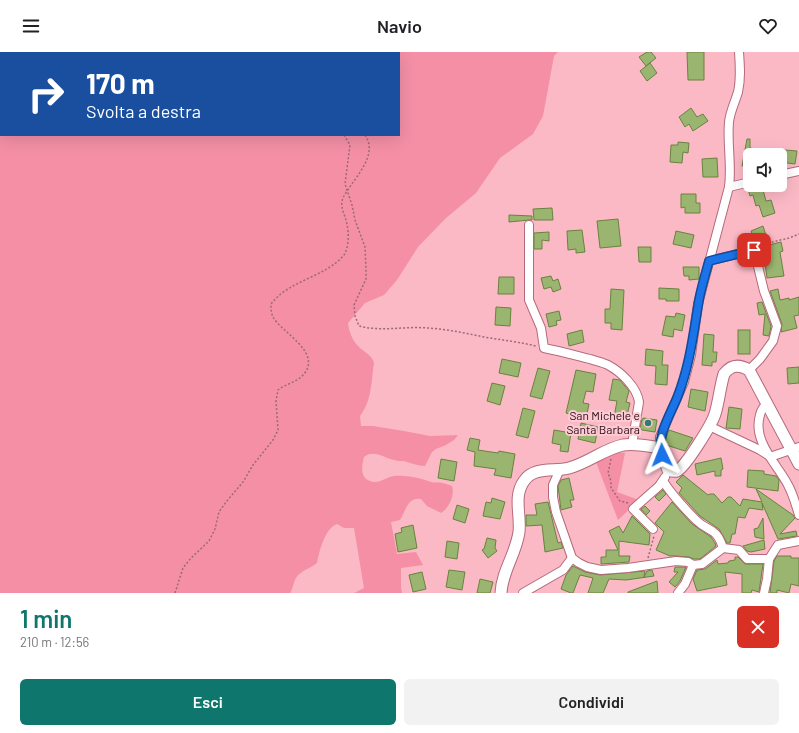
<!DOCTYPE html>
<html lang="it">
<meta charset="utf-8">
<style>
body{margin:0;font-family:Barlow,sans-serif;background:#f2f2f2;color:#202124;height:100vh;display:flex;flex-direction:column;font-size:15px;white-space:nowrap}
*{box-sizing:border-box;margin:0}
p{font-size:13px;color:#757577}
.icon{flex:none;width:22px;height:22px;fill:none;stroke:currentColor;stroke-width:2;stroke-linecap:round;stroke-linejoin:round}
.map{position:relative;height:541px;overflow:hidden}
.drawer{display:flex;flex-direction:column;background:#fff;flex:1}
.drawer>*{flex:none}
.hud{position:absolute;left:0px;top:0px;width:400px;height:84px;box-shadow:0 4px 16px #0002;background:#1a4fa0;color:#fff;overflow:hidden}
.controls{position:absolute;left:743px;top:96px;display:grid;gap:8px}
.controls a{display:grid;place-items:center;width:44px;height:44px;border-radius:6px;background:#fff;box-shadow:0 4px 16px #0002;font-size:20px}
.pin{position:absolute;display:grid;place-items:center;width:34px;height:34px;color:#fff;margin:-17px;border-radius:8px;box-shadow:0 2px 6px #0006}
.me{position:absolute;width:44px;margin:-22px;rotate:358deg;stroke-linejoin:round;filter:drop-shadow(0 0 3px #0008)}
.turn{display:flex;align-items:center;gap:14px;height:84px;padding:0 20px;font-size:18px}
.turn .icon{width:52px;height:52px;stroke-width:2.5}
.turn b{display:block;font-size:28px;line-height:34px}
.round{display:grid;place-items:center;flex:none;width:42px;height:42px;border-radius:6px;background:#f2f2f2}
.head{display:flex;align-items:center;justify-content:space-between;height:68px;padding:0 20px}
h1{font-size:24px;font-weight:600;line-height:30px;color:#0f766e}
.action{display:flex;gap:8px;margin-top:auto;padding:8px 20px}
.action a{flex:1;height:46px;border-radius:6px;background:#0f766e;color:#fff;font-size:16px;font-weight:600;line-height:46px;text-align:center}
.action a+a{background:#f2f2f2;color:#202124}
header{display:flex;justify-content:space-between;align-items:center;height:52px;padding:0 20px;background:#fff;font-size:18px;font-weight:600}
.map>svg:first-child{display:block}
.green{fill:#f48fa6;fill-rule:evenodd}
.building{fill:#9ab56f;stroke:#6a823f}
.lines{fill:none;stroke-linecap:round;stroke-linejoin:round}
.street-casing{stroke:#b56a7b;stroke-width:10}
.secondary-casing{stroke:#b56a7b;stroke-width:13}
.path{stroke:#9b6a75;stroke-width:1.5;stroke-dasharray:2 2;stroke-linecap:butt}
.street{stroke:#fff;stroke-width:8}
.secondary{stroke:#fff;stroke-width:11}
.route-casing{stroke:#114b97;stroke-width:10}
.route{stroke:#1a73e8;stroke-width:7}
.poi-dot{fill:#337a72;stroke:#fecbd5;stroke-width:1.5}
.labels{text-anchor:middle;stroke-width:4;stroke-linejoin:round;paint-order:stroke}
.poi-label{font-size:12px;fill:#270a12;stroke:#fecbd5;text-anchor:end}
</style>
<header><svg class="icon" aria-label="menu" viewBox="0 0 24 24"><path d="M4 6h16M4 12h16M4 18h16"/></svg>Navio<svg class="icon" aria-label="heart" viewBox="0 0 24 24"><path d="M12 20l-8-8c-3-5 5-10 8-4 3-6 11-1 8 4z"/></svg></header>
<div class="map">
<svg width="799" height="541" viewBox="0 0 799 541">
<rect width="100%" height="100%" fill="#fbb9c6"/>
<!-- green -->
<g class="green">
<path d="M0 0H558L554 4 543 64 533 82 500 106 476 141 446 166 418 195 397 228 384 243 365 251 348 271C349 279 352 288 358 294 364 300 372 303 374 311 371 331 372 348 360 364L361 374H373L404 379 430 384 458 383 454 388 446 393 436 397 432 400 425 414C418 414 411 411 404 409 400 409 397 409 394 408 384 406 374 397 364 405 362 413 360 424 368 428 378 434 385 425 394 424 405 423 421 426 431 430 434 431 439 430 443 431 446 432 449 433 452 434 455 443 449 456 441 461L427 454 421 447C407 445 406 459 400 468L391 470 397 502 416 500 423 513 401 516V535L402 541H354L364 536 354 476H344L337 472C325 476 319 500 317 511 310 517 301 518 296 526 293 531 293 537 290 541H0ZM1 1H399V83H1Z"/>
<path d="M618 400 625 401 617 440 639 448 618 468 596 410Z"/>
</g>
<!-- building -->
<g class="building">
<path d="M647 0H651L656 6 646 14 639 5Z"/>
<path d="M687 0H704V28H688Z"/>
<path d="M650 11 657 21 647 29 640 19Z"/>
<path d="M691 56 697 65 703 62 708 69 693 79 689 72 685 75 679 65Z"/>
<path d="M747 87H750V96L770 100V103H750V115L742 114Z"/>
<path d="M678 90 689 91 688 101 683 100 682 111 670 110 671 93H678Z"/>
<path d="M773 97 797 99 795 112 780 110V103H773Z"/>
<path d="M717 106 718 125H703L702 107Z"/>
<path d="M759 133 761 139 763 138 766 149 771 148 775 161 763 165 759 153 756 154 753 143 750 144 748 137Z"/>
<path d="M681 142H696V151H700V161H685V155L681 156Z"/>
<path d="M552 156 553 168H534L533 157Z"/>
<path d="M509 163 532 164V168H529L509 170Z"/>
<path d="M618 167 621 194 600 196 597 169Z"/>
<path d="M763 174 769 193 781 190 783 199 780 200 784 224 767 226 765 211 760 192 756 193 751 179Z"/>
<path d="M582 178 585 200 576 201V197L568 198 567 179Z"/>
<path d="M676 179 694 183 691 196 673 192Z"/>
<path d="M549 180V189L542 188V197H534V181Z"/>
<path d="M638 195H651V210H639Z"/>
<path d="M683 215H699V227L689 228V224H684Z"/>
<path d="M551 224 553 229 558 227 561 237 553 240 551 235 544 237 541 226Z"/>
<path d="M499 225H514V242H498Z"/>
<path d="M659 236 679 237V249H666V247H659Z"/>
<path d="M611 237 624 238 622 278 611 277V271H605V257H610Z"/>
<path d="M778 237 780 248 789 246V248L799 245V263L794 264 797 276 781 280 782 272 770 239Z"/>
<path d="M762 250 771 274 769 284 763 283 765 262 759 263 757 251Z"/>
<path d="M496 255 511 256 510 274 495 273Z"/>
<path d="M559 259 561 268 556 269 557 273 549 275 546 262Z"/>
<path d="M676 261 685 263 682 279 674 277 673 285 662 283 666 264 675 265Z"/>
<path d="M582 278 584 290 569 294 567 282Z"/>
<rect x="738" y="278" width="12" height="24"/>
<path d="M704 282 714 283 713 300H717L716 310H712V314L702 313Z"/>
<path d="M646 297 663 299 662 313H668L667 333 655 332 656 314 645 313Z"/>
<path d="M502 307 521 311 518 325 499 321Z"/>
<path d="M799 315V331L788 332 787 316Z"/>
<path d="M538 316 550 319 542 347 530 344Z"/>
<path d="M576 318 596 322 593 340 586 339 583 351 589 352 586 366 566 361Z"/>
<path d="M613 327 620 328 629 339 626 350 630 351 626 368 614 365 617 349 609 348Z"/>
<path d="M492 331 505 334 500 353 487 349Z"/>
<path d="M691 337 708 340 705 359 688 355Z"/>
<path d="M729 355 742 357 740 377 726 376Z"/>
<path d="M523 356 535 359 528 386 516 383Z"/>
<path d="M644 366 657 368 655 380 642 378 640 376 642 367Z"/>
<path d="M581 371 598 375 595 391 578 387Z"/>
<path d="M554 378 571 381 568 400 560 399 561 393 552 391Z"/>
<path d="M669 378 693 386 685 399 666 393V386Z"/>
<path d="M470 386 480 388 478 398 498 401 499 399 515 402 511 426 494 423 496 417 474 414 475 400 467 398Z"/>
<path d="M721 406 723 417 721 418V424H715V419L697 423 695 412Z"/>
<path d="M441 407 457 410 454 429 438 426Z"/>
<path d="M748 418 764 419V422L776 424 779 428 778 439 747 435Z"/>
<path d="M683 423 708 443 710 442H714L722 451 728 445H731L740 454 743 447 762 450 756 437 793 463 795 466 780 482 796 479 797 484 778 487 762 451 763 458 749 456 745 466 738 465 735 482H732L730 491H727L719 477 700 464 679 441 682 436 676 430Z"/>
<path d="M569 426 574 448H570L572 455 561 458 558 434 561 428Z"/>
<path d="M663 438 666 442 659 449 655 445Z"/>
<path d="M492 446 505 450 500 467 483 464 486 450 491 451Z"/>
<path d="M548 450 558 491 561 490 563 496 545 500 542 473 526 474V463H537L535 452Z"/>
<path d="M672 450 692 472 711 485 715 491 716 494 700 507H694L689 505 676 504H670L656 498 664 480 655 471Z"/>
<path d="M457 453 469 457 465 471 453 467Z"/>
<path d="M645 454 650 459 646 463 641 457Z"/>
<path d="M632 464 650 482 649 493 619 489V504H630L629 510 601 512V505H606V498H618L609 479 619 474 623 481Z"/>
<path d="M763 466 764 487 755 485 754 477 758 476Z"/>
<path d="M413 473 417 496 398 500 395 482 402 480 401 476Z"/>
<path d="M487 486 496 488 495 496 497 499 488 506 482 498 484 497Z"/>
<path d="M764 488 765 497 751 500 747 499 743 494Z"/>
<path d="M447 489 459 491 457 507 445 505Z"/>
<path d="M777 504H791V506H799V534L791 532 789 541 777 538V541H770L774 509Z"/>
<path d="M735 505H738L745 512H763L759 540 752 538 751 541H742V522L725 520 727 533 697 539 693 527 697 518 705 517 717 508 718 512 728 511 729 509 735 508Z"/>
<path d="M573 514 585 520 600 523 645 519 644 525 647 519 652 518 654 524 626 528 609 527 603 541H588L593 526 580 523 573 541H571L561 537 566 523Z"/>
<path d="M675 515H686L680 529 675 535 669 530 678 520H674Z"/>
<path d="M449 518 465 520 462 538 446 535Z"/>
<path d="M422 520 426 537 413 540 409 523Z"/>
<path d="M480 527 493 530 490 541H477Z"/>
<path d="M657 529 658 541H628V540Z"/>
</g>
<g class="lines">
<defs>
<g id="street">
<path d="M780 123 799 119"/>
<path d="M729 135 750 130"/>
<path d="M529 173V248L541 276 544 296C559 299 574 303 590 307 595 309 602 310 608 313 621 320 637 335 639 350L632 393"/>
<path d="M709 209 754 198 764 239 777 274 773 289 760 307 749 318"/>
<path d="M767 352C763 355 761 358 760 363 752 389 777 412 788 433 793 442 796 453 799 463"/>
<path d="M709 374 760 398 768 403"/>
<path d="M660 396V385L684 330 691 303 698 252 729 135C732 113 727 92 729 70 730 60 735 50 738 40 741 27 740 14 739 0"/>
<path d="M770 405 799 395"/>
<path d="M560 417 553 433V445L556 460 572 506 579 511 587 515 601 518 628 516 676 509 688 510 693 513"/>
<path d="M663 429C672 443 684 456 696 468 709 481 716 474 723 496"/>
<path d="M653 477 633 457 659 434 665 425"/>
<path d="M523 541 563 518 572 506"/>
<path d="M678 541 685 532 693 513 702 512 723 496 739 498 747 507H769L778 493 799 489"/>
<path d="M764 541 767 527 769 507"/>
</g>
<path id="secondary" d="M501 541C502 519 516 502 519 480 521 463 513 444 524 429 534 414 554 420 569 416 588 411 604 397 623 393 634 391 649 394 660 396L668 418C671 419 674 420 677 419 686 414 712 372 715 362 719 349 720 335 724 322 731 313 739 312 749 318L799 412"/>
</defs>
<!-- street casing -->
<use href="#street" class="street-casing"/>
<!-- secondary casing -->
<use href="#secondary" class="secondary-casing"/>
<!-- path -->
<g class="path">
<path d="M230 0 231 1"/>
<path d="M291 0V1"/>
<path d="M344 83 350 93 345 132 352 153 355 168 365 195 366 217V227L354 253 355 264 359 274C382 280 404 274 427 276 446 277 465 281 484 285 502 288 519 290 536 294"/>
<path d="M760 193 789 186 799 182"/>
<path d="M611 407 608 421 611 429V436L620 449 628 451"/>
<path d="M648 506 654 484"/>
<path d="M175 541 183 516 191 506 209 489 215 477 219 460 226 450 243 430 253 413 273 388 278 378 276 349 278 338C285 332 298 330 304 322 322 300 281 280 273 265 271 261 271 256 271 252 289 228 326 225 344 203 349 195 349 181 347 173 346 164 339 155 343 146 351 129 380 104 365 83"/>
</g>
<!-- street -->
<use href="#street" class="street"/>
<!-- secondary -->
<use href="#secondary" class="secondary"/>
</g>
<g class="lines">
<defs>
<path id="route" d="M662 403C656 385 670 363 677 346 689 316 693 285 698 254 700 239 705 224 709 209L754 198"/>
</defs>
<!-- route casing -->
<use href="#route" class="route-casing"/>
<!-- route -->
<use href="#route" class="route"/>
</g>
<!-- markers -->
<circle class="poi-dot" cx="648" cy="371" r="4"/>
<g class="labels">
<!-- poi labels -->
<g class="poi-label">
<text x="640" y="368">San Michele e<tspan x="640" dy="14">Santa Barbara</tspan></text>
</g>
</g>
</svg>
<div class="controls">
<a><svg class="icon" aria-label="sound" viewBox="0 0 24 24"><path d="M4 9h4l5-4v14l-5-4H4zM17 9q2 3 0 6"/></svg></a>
</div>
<div class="pin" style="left:754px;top:198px;background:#d93025"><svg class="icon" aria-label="arrive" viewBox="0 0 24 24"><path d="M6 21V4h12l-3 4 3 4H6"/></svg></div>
<svg class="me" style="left:662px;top:403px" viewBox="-20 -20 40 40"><path d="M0-17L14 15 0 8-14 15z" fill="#1a73e8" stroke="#fff" stroke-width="4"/></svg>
<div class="hud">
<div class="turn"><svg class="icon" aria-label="right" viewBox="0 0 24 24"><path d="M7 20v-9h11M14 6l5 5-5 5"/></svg><div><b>170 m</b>Svolta a destra</div></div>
</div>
</div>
<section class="drawer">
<div class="head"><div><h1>1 min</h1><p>210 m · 12:56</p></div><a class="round" style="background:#d93025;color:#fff"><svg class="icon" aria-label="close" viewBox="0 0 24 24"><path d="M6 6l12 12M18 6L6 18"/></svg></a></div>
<div class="action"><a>Esci</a><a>Condividi</a></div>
</section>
